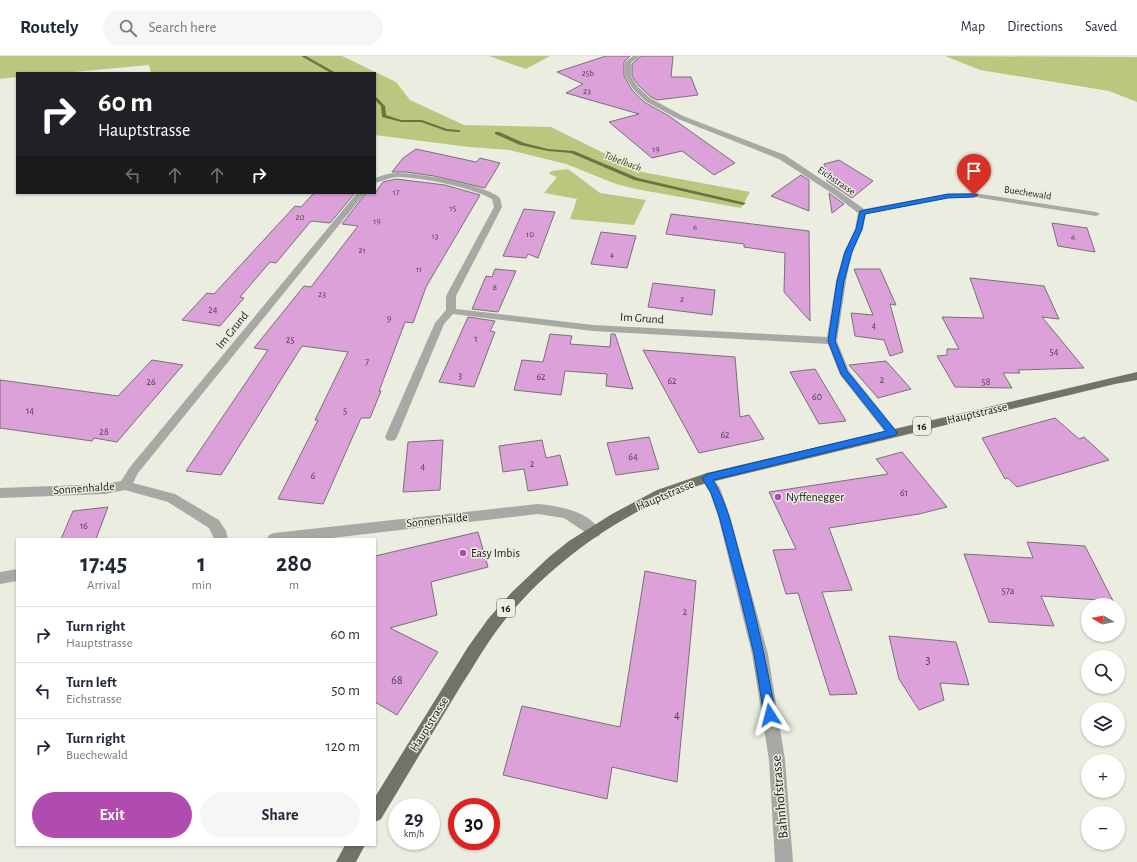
<!DOCTYPE html>
<meta charset="utf-8">
<style>
body{margin:0;font-family:"Alegreya Sans",sans-serif;background:#f6f6f7;color:#1f2937;height:100vh;display:flex;flex-direction:column;font-size:15px;white-space:nowrap}
*{box-sizing:border-box;margin:0}
p{font-size:13px;color:#747a83}
.icon{flex:none;width:22px;height:22px;fill:none;stroke:currentColor;stroke-width:2;stroke-linecap:round;stroke-linejoin:round}
.map{position:relative;flex:1;overflow:hidden}
.details{position:absolute;left:16px;top:482px;width:360px;height:308px;display:flex;flex-direction:column;background:#fff;border-radius:0px;box-shadow:0 1px 3px #0004}
.details>*{flex:none}
.banner{position:absolute;left:16px;top:16px;width:360px;height:122px;border-radius:0px;box-shadow:0 1px 3px #0004;background:#202124;color:#fff;overflow:hidden}
.needle{width:26px;rotate:280deg}
.buttons{position:absolute;left:1081px;top:542px;display:grid;gap:8px}
.buttons a{display:grid;place-items:center;width:44px;height:44px;border-radius:50%;background:#fff;box-shadow:0 1px 3px #0004;font-size:20px}
.speed{position:absolute;left:388px;top:742px;display:flex;gap:8px;font-size:20px;font-weight:700;text-align:center}
.speed>*{display:grid;place-content:center;width:52px;height:52px;border-radius:50%;background:#fff;box-shadow:0 1px 3px #0004;line-height:1}
.speed small{font-size:10px;font-weight:400}
.speed .limit{border:6px solid #d22;background:#fff;color:#111}
.pin{position:absolute;display:grid;place-items:center;width:34px;height:34px;color:#fff;margin:-41px -17px;border-radius:50% 50% 50% 0;rotate:-45deg;box-shadow:0 0 4px #0007}
.pin .icon{rotate:45deg}
.me{position:absolute;width:44px;margin:-22px;rotate:351deg;stroke-linejoin:round;filter:drop-shadow(0 0 3px #0008)}
.turn{display:flex;align-items:center;gap:14px;height:84px;padding:0 16px;font-size:18px}
.turn .icon{width:52px;height:52px;stroke-width:2.5}
.turn b{display:block;font-size:28px;line-height:34px}
.lanes{display:flex;align-items:center;height:38px;padding:0 16px;background:#0003;justify-content:center;gap:20px;direction:ltr}
.lanes .off{opacity:.35}
.eta{display:flex;justify-content:space-evenly;align-items:center;height:68px;text-align:center}
.eta b{font-size:24px;font-weight:700;line-height:28px}
.primary-button{display:flex;gap:8px;margin-top:auto;padding:8px 16px}
.primary-button a{flex:1;height:46px;border-radius:24px;background:#b14baf;color:#fff;font-size:16px;font-weight:700;line-height:46px;text-align:center}
.primary-button a+a{background:#f6f6f7;color:#1f2937}
ul{padding:0;list-style:none}
li{display:flex;align-items:center;gap:12px;height:56px;padding:0 16px;border-top:1px solid #e0e1e3}
li div{flex:1}
li b{display:block;font-size:15px}
li em{font-style:normal}
header{display:flex;align-items:center;gap:24px;box-sizing:border-box;height:56px;padding:0 20px;background:#fff;border-bottom:1px solid #e0e1e3}
header strong{font-size:19px}
nav{display:flex;gap:22px;margin-inline-start:auto;font-size:14px}
.search{width:280px;height:36px;background:#f6f6f7;display:flex;align-items:center;gap:10px;box-sizing:border-box;padding:0 14px;border-radius:22px;color:#747a83;font-size:15px}
.map>svg:first-child{display:block}
.green{fill:#bac87f}
.lines{fill:none;stroke-linecap:round;stroke-linejoin:round}
.stream{fill:#6b7440;fill-rule:evenodd}
.building{fill:#dca1d8;stroke:#797078}
.minor{fill:#a8a9a4;fill-rule:evenodd}
.major{fill:#717369;fill-rule:evenodd}
.route{fill:#1a73e8;stroke:#114b97}
.poi-dot{fill:#b14baf;stroke:#eaede0;stroke-width:1.5}
.labels{text-anchor:middle;stroke-width:3;stroke-linejoin:round;paint-order:stroke}
.far-number-label{font-size:9px;fill:#4f414b}
.far-street-label{font-size:10px;fill:#20211c;stroke:#eaede0}
.number-label{font-size:10px;fill:#4f414b}
.far-water-label{font-size:11px;font-style:italic;fill:#434c14;stroke:#eaede0}
.shield{fill:#eaede0;stroke:#5d5e57;stroke-width:1}
.shield-label{font-size:11px;font-weight:bold;fill:#20211c}
.street-label{font-size:12px;fill:#20211c;stroke:#eaede0}
.poi-label{font-size:12px;fill:#20211c;stroke:#eaede0;text-anchor:start}
.near-number-label{font-size:12px;fill:#4f414b}
.near-street-label{font-size:14px;fill:#20211c;stroke:#eaede0}
</style>
<header>
<strong>Routely</strong>
<div class="search"><svg class="icon" aria-label="search" viewBox="0 0 24 24"><circle cx="10" cy="10" r="6"/><path d="M15 15l6 6"/></svg>Search here</div>
<nav><a>Map</a><a>Directions</a><a>Saved</a></nav>
</header>
<div class="map">
<svg width="1137" height="806" viewBox="0 0 1137 806">
<rect width="100%" height="100%" fill="#eaede0"/>
<!-- green -->
<g class="green">
<path d="M0 0H342L396 26 410 44 464 69 551 71 642 116 750 136 741 152 636 133 616 128 566 108 509 94 469 91 375 79V17H151L149 9 63 17H17V21L0 23Z"/>
<path d="M489 0H550L526 13Z"/>
<path d="M945 0 1137 1V46L1109 35 980 14Z"/>
<path d="M568 113 600 137 646 144 634 169 570 163 577 143 544 137 557 121 549 118 551 115Z"/>
</g>
<g class="lines">
<!-- stream -->
<g class="stream">
<path d="M301 0H306L336 17H331Z"/>
<path d="M375 40 385 50 386 59 401 64H422L447 73 459 74 461 75 459 76 446 75 421 66H401L382 61 381 50 375 44Z"/>
<path d="M495 76H499L524 87 548 93 574 95 638 122 746 147 743 149 634 124 571 97 548 95 520 89 495 78Z"/>
</g>
</g>
<!-- building -->
<g class="building">
<path d="M606 0H630L624 6V20L632 34 644 46 669 60 735 107 714 119 682 95 652 102 609 66 639 58 566 37 583 28 557 16Z"/>
<path d="M641 0H673L671 21H691L698 39 657 44 651 41 639 30 632 20V8Z"/>
<path d="M416 93 476 106 480 102 500 107 485 132 434 120 406 116H392L403 102Z"/>
<path d="M839 104 873 125 852 142 827 125 824 108Z"/>
<path d="M801 119 809 124V155L771 140Z"/>
<path d="M396 123 445 129 480 139 426 231 413 267 405 266 379 335H381L370 362H361L323 448 278 443 318 364H315L348 296 302 290 221 419 186 415 268 294 254 292 304 230 311 231 358 170 342 168 366 137H375L383 126Z"/>
<path d="M314 137H355L330 167 311 165 276 207 270 206 240 241 244 242 220 270 182 264 207 237 214 238 295 150 301 151Z"/>
<path d="M829 137 844 148 832 157Z"/>
<path d="M524 153 555 156 538 202 528 198 526 202 503 200Z"/>
<path d="M671 158 809 175 810 265 784 236 785 197 744 191V188L666 178Z"/>
<path d="M1052 167 1087 172 1095 196 1058 190Z"/>
<path d="M601 176 636 180 627 212 591 208Z"/>
<path d="M495 213 516 215 498 256 472 253 486 220 492 221Z"/>
<path d="M854 213H880L896 249 890 248 903 296 890 300 884 284 855 280 851 257 873 259Z"/>
<path d="M970 222 1044 230 1059 263 1042 261 1084 312 1018 314 1020 317H1003L1012 332 955 331 937 300 947 299V293H959L942 261 984 262Z"/>
<path d="M653 227 715 234 712 259 648 251Z"/>
<path d="M468 261 495 265 490 275 495 276 474 331 439 326Z"/>
<path d="M550 278 572 280 570 288 610 291 611 278H615L633 333 606 330 607 318 565 315 561 339 514 334 522 304 543 306Z"/>
<path d="M643 294 735 301 740 361 749 359 764 383 699 397Z"/>
<path d="M152 304 183 309 117 386 94 382 92 385 0 372V324L118 340Z"/>
<path d="M886 305 911 333 878 342 849 309Z"/>
<path d="M815 313 846 365 819 368 790 316Z"/>
<path d="M1055 362 1079 383 1084 381 1109 404 1017 431 1008 422 1005 423 982 382Z"/>
<path d="M649 381 659 413 616 419 607 387Z"/>
<path d="M443 384 440 434 403 436 408 386Z"/>
<path d="M542 384 546 402 560 399 568 429 528 435 524 413 503 416 499 390Z"/>
<path d="M902 396 947 451 919 458 829 472 852 534 822 536 857 638 830 639 798 537 786 538 773 494 796 493 769 436 888 418 876 403Z"/>
<path d="M108 451 96 483H61L73 455Z"/>
<path d="M478 476 488 511 431 526 437 559 390 572 438 596 397 659 375 646V500Z"/>
<path d="M1027 486 1085 490 1113 545 1041 540 1054 570 989 566 964 498 1033 502Z"/>
<path d="M645 515 696 525 677 726 612 711 607 743 503 719 522 650 620 671Z"/>
<path d="M889 580 956 586 969 629 940 627 944 644 919 654 899 623Z"/>
</g>
<g class="lines">
<!-- minor -->
<g class="minor">
<path d="M633 0H640L631 7V20L638 31 650 42 683 60 785 99 839 135 864 153 947 138 974 137 1096 156 1100 158 1096 160 974 141 947 142 866 158 863 173 852 196 846 225 837 285 849 315 896 374 898 377 896 380 892 381 888 380 840 319 828 288 593 275 453 258 444 268 397 381 395 384 391 385 387 384 385 381 435 267 446 254V240L494 151 492 143C470 131 421 121 396 121 389 122 382 125 375 127V122C381 120 389 117 396 117 415 116 488 129 500 142L502 151 456 240V253L593 269 827 281 836 225 844 196 855 173 858 157 833 138 779 103 678 63 645 45 633 33 625 20V6Z"/>
<path d="M357 137H365L138 417 133 427 175 438 219 464 226 475 228 483H214L209 472 168 446 125 434 105 438 0 442V432L105 428 121 425 130 411Z"/>
<path d="M707 417 711 419 720 432 730 460 768 598 785 704 793 806H775L769 704 752 598 718 460 710 437 701 422 703 419Z"/>
<path d="M538 448C559 450 590 455 601 476L599 480 594 482 564 462 538 458 323 483H267L269 479 274 477Z"/>
<path d="M17 513V525L0 528V516Z"/>
</g>
<!-- major -->
<g class="major">
<path d="M1137 316V324L1115 328 707 427C693 431 678 436 665 442 604 470 547 512 504 565 487 586 474 610 459 633 433 676 407 720 381 763L375 766V741L468 591 488 563 512 536 549 501 569 485 612 458 657 434 707 417Z"/>
<path d="M345 789H365L356 806H336Z"/>
</g>
</g>
<!-- route -->
<path class="route" d="M948 138H974L978 139 974 141 948 142 865 158 862 173 852 196 844 225 835 285 847 315 896 375 897 377 896 379 713 424C727 447 733 474 740 501 755 554 766 605 776 659L774 663 770 665 765 663 764 659 754 598 737 528 719 460 711 437 702 422 707 418 886 375 841 318 828 285 837 225 845 196 856 173 860 155Z"/>
<!-- markers -->
<g class="poi-dot">
<circle cx="778" cy="441" r="4"/>
<circle cx="463" cy="497" r="4"/>
</g>
<g class="labels">
<!-- far-number labels -->
<g class="far-number-label">
<text x="588" y="20">25b</text>
<text x="587" y="38">23</text>
<text x="656" y="96">19</text>
<text x="396" y="139">17</text>
<text x="453" y="155">15</text>
<text x="300" y="164">20</text>
<text x="377" y="168">19</text>
<text x="695" y="174">6</text>
<text x="530" y="181">10</text>
<text x="435" y="183">13</text>
<text x="1073" y="184">6</text>
<text x="362" y="197">21</text>
<text x="612" y="201">4</text>
<text x="419" y="216">11</text>
<text x="495" y="234">8</text>
<text x="322" y="241">23</text>
<text x="682" y="246">2</text>
</g>
<!-- far-street labels -->
<g class="far-street-label">
<text transform="translate(837 124) rotate(34)" y="4">Eichstrasse</text>
<text transform="translate(1028 136) rotate(9)" y="4">Buechewald</text>
</g>
<!-- number labels -->
<g class="number-label">
<text x="213" y="257">24</text>
<text x="389" y="265">9</text>
<text x="874" y="273">4</text>
<text x="476" y="286">1</text>
<text x="290" y="287">25</text>
<text x="1054" y="299">54</text>
<text x="367" y="309">7</text>
<text x="460" y="323">3</text>
<text x="541" y="324">62</text>
<text x="882" y="327">2</text>
<text x="672" y="328">62</text>
<text x="151" y="329">26</text>
<text x="986" y="329">58</text>
<text x="817" y="344">60</text>
<text x="30" y="358">14</text>
<text x="345" y="358">5</text>
<text x="104" y="379">28</text>
<text x="725" y="382">62</text>
<text x="633" y="404">64</text>
<text x="532" y="411">2</text>
<text x="423" y="414">4</text>
<text x="313" y="423">6</text>
<text x="904" y="440">61</text>
<text x="84" y="473">16</text>
<text x="1008" y="538">57a</text>
<text x="685" y="559">2</text>
</g>
<!-- far-water labels -->
<g class="far-water-label">
<text transform="translate(623 105) rotate(21)" y="4">Tobelbach</text>
</g>
<!-- shield labels -->
<g class="shield">
<rect x="913" y="361" width="18" height="18" rx="3"/>
<rect x="497" y="543" width="18" height="18" rx="3"/>
</g>
<g class="shield-label">
<text x="922" y="374">16</text>
<text x="506" y="556">16</text>
</g>
<!-- street labels -->
<g class="street-label">
<text transform="translate(642 262) rotate(4)" y="4">Im Grund</text>
<text transform="translate(232 274) rotate(-51)" y="4">Im Grund</text>
<text transform="translate(977 357) rotate(-13)" y="4">Hauptstrasse</text>
<text transform="translate(84 432) rotate(-4)" y="4">Sonnenhalde</text>
<text transform="translate(665 439) rotate(-23)" y="4">Hauptstrasse</text>
<text transform="translate(437 464) rotate(-6)" y="4">Sonnenhalde</text>
<text transform="translate(429 668) rotate(-58)" y="4">Hauptstrasse</text>
</g>
<!-- poi labels -->
<g class="poi-label">
<text x="786" y="445">Nyffenegger</text>
<text x="471" y="501">Easy Imbis</text>
</g>
<!-- near-number labels -->
<g class="near-number-label">
<text x="928" y="608">3</text>
<text x="397" y="628">68</text>
<text x="677" y="663">4</text>
</g>
<!-- near-street labels -->
<g class="near-street-label">
<text transform="translate(779 741) rotate(-95)" y="5">Bahnhofstrasse</text>
</g>
</g>
</svg>
<div class="buttons">
<a><svg class="needle" viewBox="-14 -14 28 28"><path d="M0-13l5 13h-10z" fill="#e53935"/><path d="M0 13l5-13h-10z" fill="#747a83"/></svg></a>
<a><svg class="icon" aria-label="search" viewBox="0 0 24 24"><circle cx="10" cy="10" r="6"/><path d="M15 15l6 6"/></svg></a>
<a><svg class="icon" aria-label="layers" viewBox="0 0 24 24"><path d="M12 4l9 5-9 5-9-5zM3 14l9 5 9-5"/></svg></a>
<a>+</a>
<a>−</a>
</div>
<div class="speed"><div>29<small>km/h</small></div><div class="limit">30</div></div>
<div class="pin" style="left:974px;top:139px;background:#d93025"><svg class="icon" aria-label="arrive" viewBox="0 0 24 24"><path d="M6 21V4h12l-3 4 3 4H6"/></svg></div>
<svg class="me" style="left:770px;top:659px" viewBox="-20 -20 40 40"><path d="M0-17L14 15 0 8-14 15z" fill="#1a73e8" stroke="#fff" stroke-width="4"/></svg>
<div class="banner">
<div class="turn"><svg class="icon" aria-label="right" viewBox="0 0 24 24"><path d="M7 20v-9h11M14 6l5 5-5 5"/></svg><div><b>60 m</b>Hauptstrasse</div></div>
<div class="lanes"><svg class="icon off" aria-label="left" viewBox="0 0 24 24"><path d="M17 20v-9H6M10 6l-5 5 5 5"/></svg><svg class="icon off" aria-label="ahead" viewBox="0 0 24 24"><path d="M12 20V5M6 11l6-6 6 6"/></svg><svg class="icon off" aria-label="ahead" viewBox="0 0 24 24"><path d="M12 20V5M6 11l6-6 6 6"/></svg><svg class="icon" aria-label="right" viewBox="0 0 24 24"><path d="M7 20v-9h11M14 6l5 5-5 5"/></svg></div>
</div>
<section class="details">
<div class="eta">
<div><b>17:45</b><p>Arrival</p></div>
<div><b>1</b><p>min</p></div>
<div><b>280</b><p>m</p></div>
</div>
<ul>
<li><svg class="icon" aria-label="right" viewBox="0 0 24 24"><path d="M7 20v-9h11M14 6l5 5-5 5"/></svg><div><b>Turn right</b><p>Hauptstrasse</p></div><em>60 m</em></li>
<li><svg class="icon" aria-label="left" viewBox="0 0 24 24"><path d="M17 20v-9H6M10 6l-5 5 5 5"/></svg><div><b>Turn left</b><p>Eichstrasse</p></div><em>50 m</em></li>
<li><svg class="icon" aria-label="right" viewBox="0 0 24 24"><path d="M7 20v-9h11M14 6l5 5-5 5"/></svg><div><b>Turn right</b><p>Buechewald</p></div><em>120 m</em></li>
</ul>
<div class="primary-button"><a>Exit</a><a>Share</a></div>
</section>
</div>
